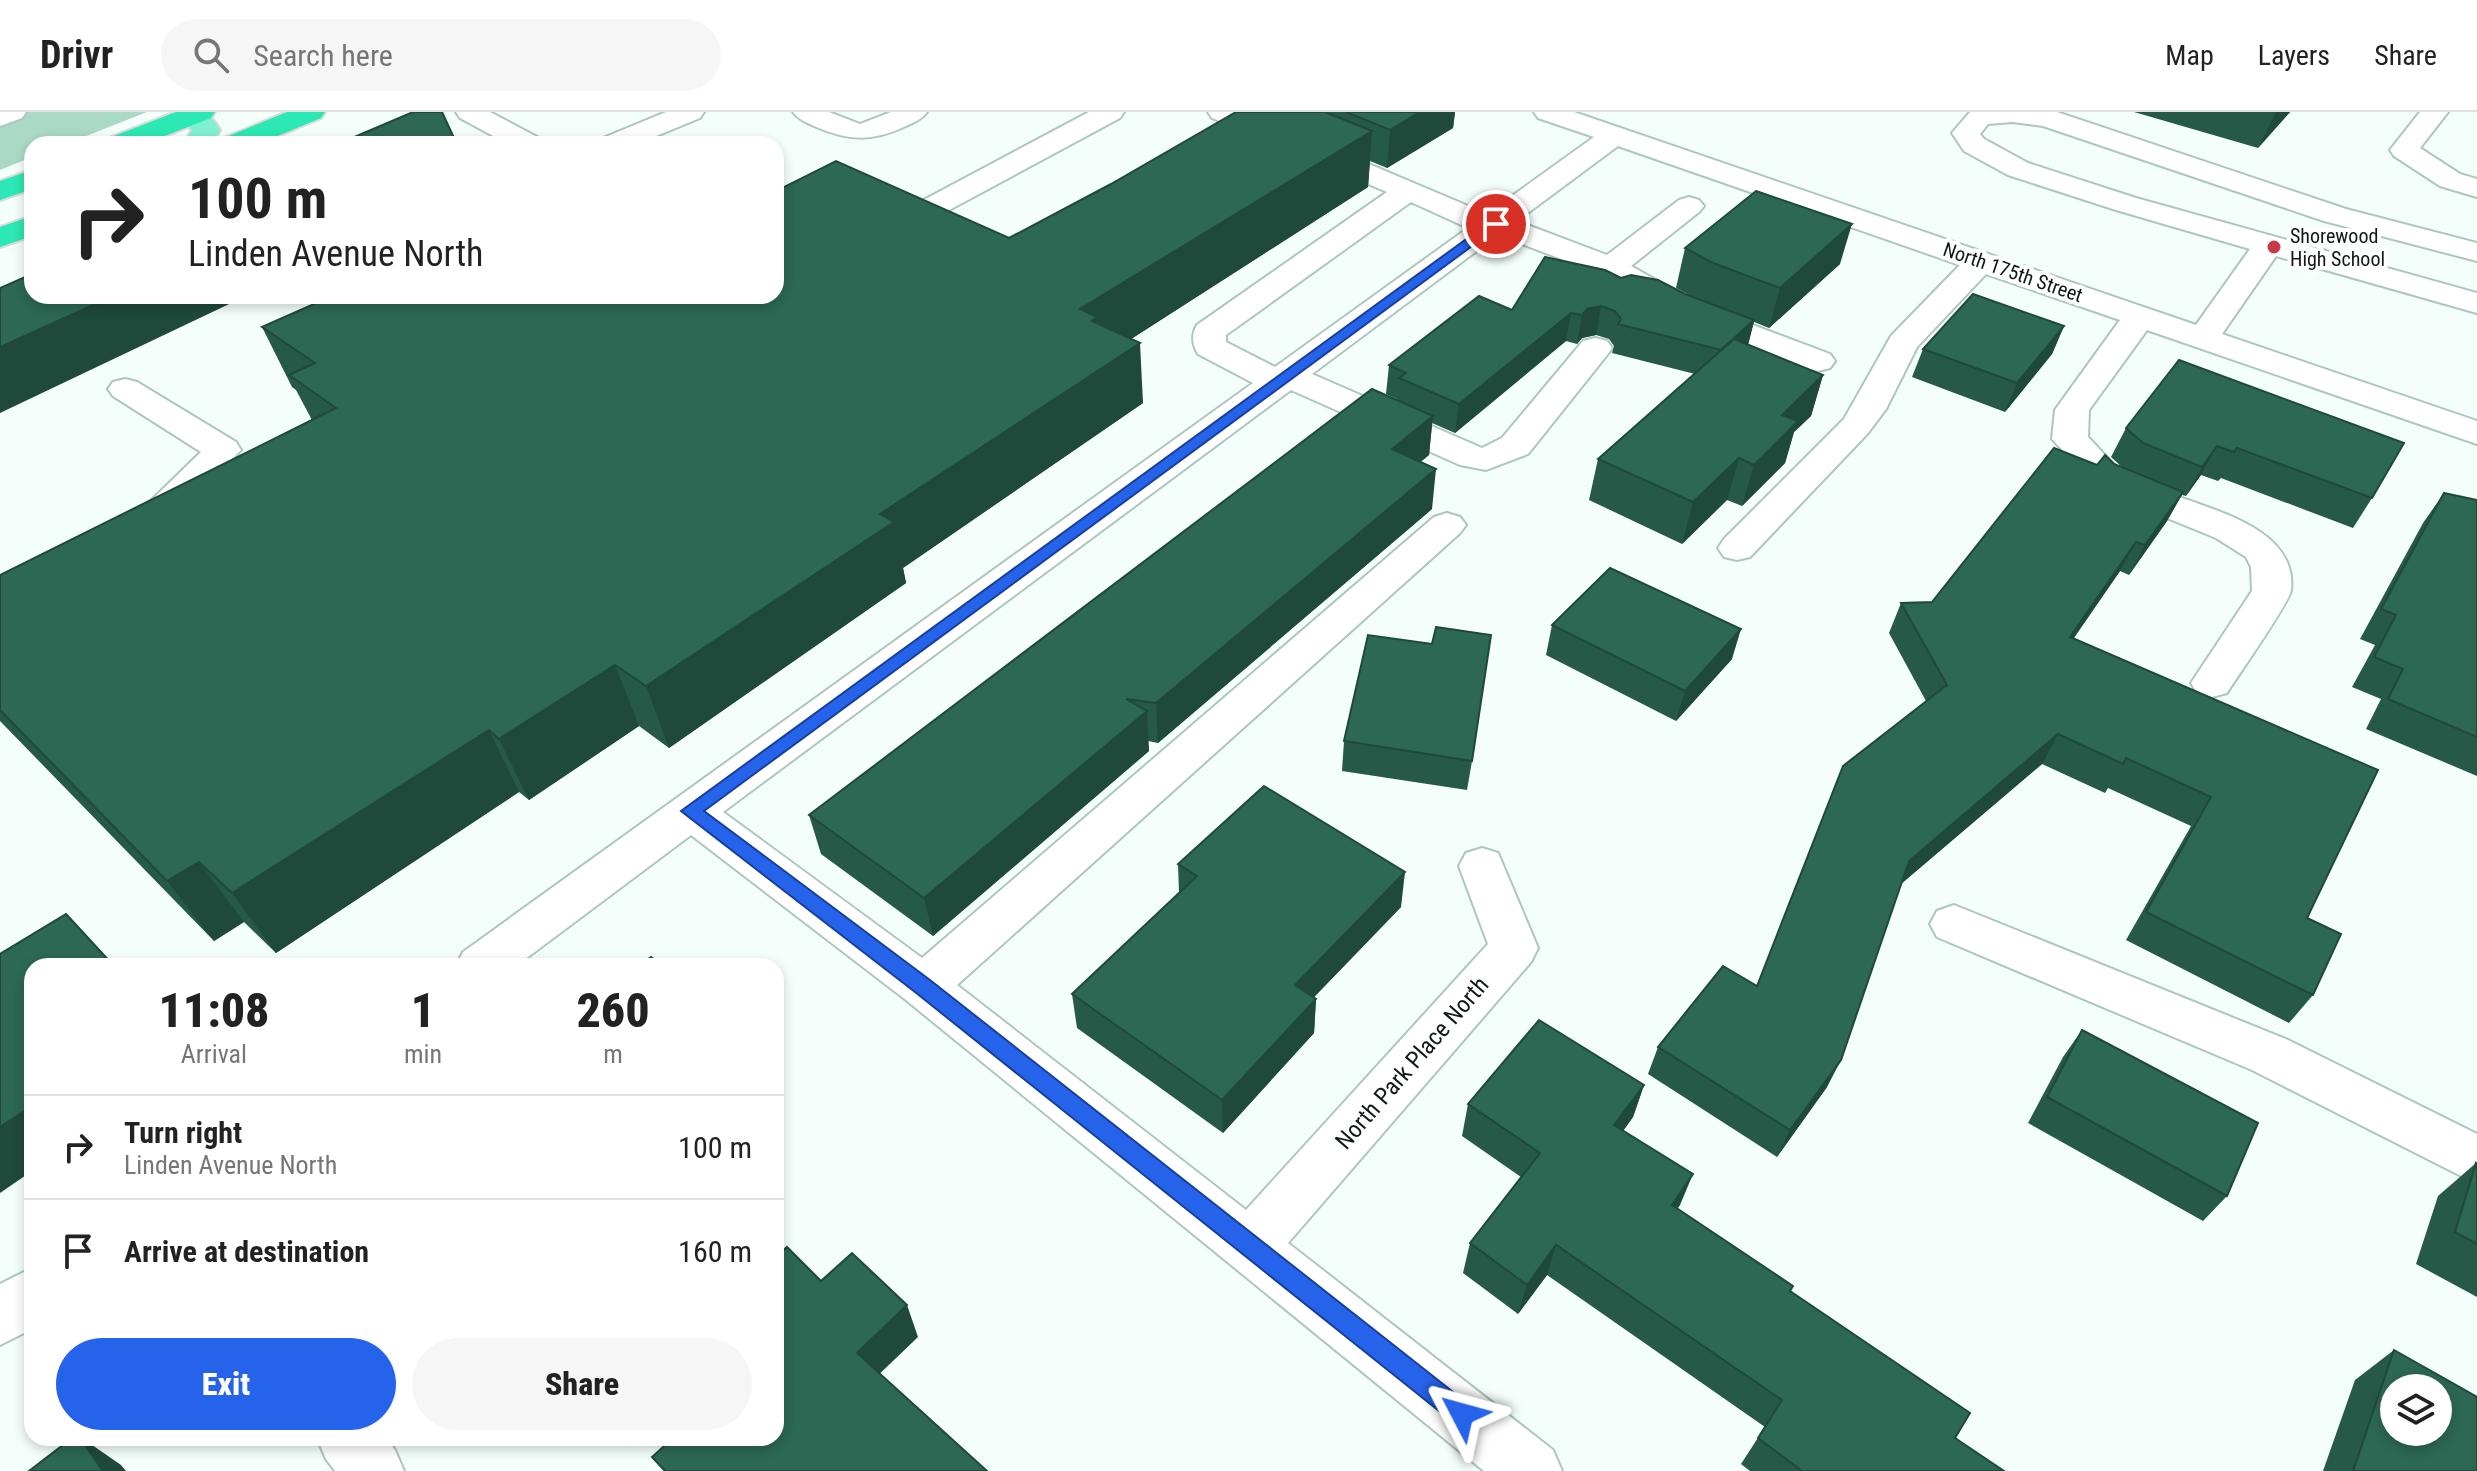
<!DOCTYPE html>
<style>
body{margin:0;font-family:"Roboto Condensed",sans-serif;background:#f6f6f6;color:#222;height:100vh;display:flex;flex-direction:column;font-size:30px;white-space:nowrap}
*{box-sizing:border-box;margin:0}
p{font-size:26px;color:#767676}
.icon{flex:none;width:44px;height:44px;fill:none;stroke:currentColor;stroke-width:2;stroke-linecap:round;stroke-linejoin:round}
.map{position:relative;flex:1;overflow:hidden}
.details{position:absolute;left:24px;top:846px;width:760px;height:488px;display:flex;flex-direction:column;background:#fff;border-radius:24px;box-shadow:0 4px 12px #0003}
.details>*{flex:none}
.hud{position:absolute;left:24px;top:24px;width:760px;height:168px;border-radius:24px;box-shadow:0 4px 12px #0003;background:#fff;color:#222;overflow:hidden}
.controls{position:absolute;left:2380px;top:1262px;display:grid;gap:16px}
.controls a{display:grid;place-items:center;width:72px;height:72px;border-radius:50%;background:#fff;box-shadow:0 4px 12px #0003;font-size:40px}
.pin{position:absolute;display:grid;place-items:center;width:68px;height:68px;color:#fff;margin:-34px;border:4px solid #fff;border-radius:50%;box-shadow:0 2px 8px #0007}
.me{position:absolute;width:88px;margin:-44px;rotate:309deg;stroke-linejoin:round;filter:drop-shadow(0 0 6px #0008)}
.turn{display:flex;align-items:center;gap:28px;height:168px;padding:0 32px;font-size:36px}
.turn .icon{width:104px;height:104px;stroke-width:2.5}
.turn b{display:block;font-size:56px;line-height:68px}
.eta{display:flex;justify-content:space-evenly;align-items:center;height:136px;text-align:center}
.eta b{font-size:48px;font-weight:800;line-height:56px}
.cta{display:flex;gap:16px;margin-top:auto;padding:16px 32px}
.cta a{flex:1;height:92px;border-radius:48px;background:#2563eb;color:#fff;font-size:32px;font-weight:800;line-height:92px;text-align:center}
.cta a+a{background:#f6f6f6;color:#222}
ul{padding:0;list-style:none}
li{display:flex;align-items:center;gap:24px;height:104px;padding:0 32px;border-top:2px solid #e0e0e0}
li div{flex:1}
li b{display:block;font-size:30px}
li em{font-style:normal}
header{display:flex;align-items:center;gap:48px;box-sizing:border-box;height:112px;padding:0 40px;background:#fff;border-bottom:2px solid #e0e0e0}
header strong{font-size:38px}
nav{display:flex;gap:44px;margin-inline-start:auto;font-size:28px}
.search{width:560px;height:72px;background:#f6f6f6;display:flex;align-items:center;gap:20px;box-sizing:border-box;padding:0 28px;border-radius:44px;color:#767676;font-size:30px}
.map>svg:first-child{display:block}
.green{fill:#aad9c6}
.lines{fill:none;stroke-linecap:round;stroke-linejoin:round}
.minor-casing{stroke:#adc7bc;stroke-width:4}
.major-casing{stroke:#d9dada;stroke-width:4}
.highway-casing{stroke:#d9dada;stroke-width:4}
.minor{fill:#fff;fill-rule:evenodd}
.major{fill:#80f1d2;fill-rule:evenodd}
.highway{fill:#2be8b4;fill-rule:evenodd}
.wall{fill:#265948}
.shaded-wall{fill:#1f493b}
.building{fill:#2c6854;stroke:#1f493b;stroke-width:2;fill-rule:evenodd}
.route{fill:#2563eb;stroke:#184099;stroke-width:2}
.poi-dot{fill:#c8384b;stroke:#fff;stroke-width:3}
.labels{text-anchor:middle;stroke-width:8;stroke-linejoin:round;paint-order:stroke}
.far-poi-label{font-size:20px;fill:#101915;stroke:#fff;text-anchor:start}
.far-street-label{font-size:20px;fill:#101915;stroke:#fff}
.street-label{font-size:24px;fill:#101915;stroke:#fff}
</style>
<header>
<strong>Drivr</strong>
<div class="search"><svg class="icon" aria-label="search" viewBox="0 0 24 24"><circle cx="10" cy="10" r="6"/><path d="M15 15l6 6"/></svg>Search here</div>
<nav><a>Map</a><a>Layers</a><a>Share</a></nav>
</header>
<div class="map">
<svg width="2477" height="1359" viewBox="0 0 2477 1359">
<rect width="100%" height="100%" fill="#f4fefa"/>
<!-- green -->
<path class="green" d="M0 0H147L66 32H32V45L0 58Z"/>
<g class="lines">
<defs>
<g id="minor">
<path d="M0 0H26L22 6 0 14Z"/>
<path d="M456 0H490L539 26 543 32H508L460 6Z"/>
<path d="M666 0H704L700 6 637 32H599L603 26Z"/>
<path d="M793 0H829L860 12 891 0H927C921 8 914 10 906 14 872 30 848 29 814 14 806 10 799 8 793 0Z"/>
<path d="M1089 0H1124L1120 6 925 111 914 114 903 111 899 105 903 99Z"/>
<path d="M1208 0H1246L1487 102 1594 25 1538 6 1534 0H1574L2196 213 2250 137 2116 98 2008 63 1964 39 1952 21 1970 0H2057L2346 97 2477 131V149L2324 109 2043 14 2012 10 1988 12 1980 22 1984 27 2028 51 2136 86 2477 181V201L2276 144 2222 222 2477 309V332L2147 218 2089 298 2088 325C2100 337 2113 354 2127 363 2174 393 2299 403 2291 478 2290 490 2237 565 2227 581L2212 585 2197 581 2191 571 2252 479 2251 455 2246 445 2216 426 2101 379 2052 327 2055 298 2120 208 1986 162 1917 235 1886 297 1868 321 1750 445 1737 448 1724 445 1718 436 1724 427 1844 307 1891 224 1960 153 1618 34 1517 109 1607 143 1679 88 1689 85 1699 88 1704 94 1699 100 1631 154 1702 194 1830 242 1835 249 1830 256 1818 259 1806 256 1680 208 1631 182 1627 188 1616 191 1605 188 1600 181 1596 160 1498 123 1312 262 1482 336 1502 326 1583 229 1595 226 1607 229 1612 236 1607 243 1528 342 1486 358 1460 353 1291 278 723 700 922 846 1434 405 1447 401 1460 405 1466 413 1460 421 957 873 1246 1098 1488 832 1459 754 1466 741 1482 736 1498 741 1538 836 1531 850 1288 1131 1553 1338 1562 1359H1484L906 888 691 723 516 854H456L463 840 1253 271 1198 242C1192 232 1191 223 1197 213L1387 80 1212 6ZM1411 90 1468 116 1275 255 1226 230V223Z"/>
<path d="M2420 0H2448L2420 36 2460 62 2477 67V85L2440 74 2394 44 2390 38Z"/>
<path d="M125 267 137 270 236 330 241 338 160 419 147 423 134 419 128 411 201 340 113 284 108 277 113 270Z"/>
<path d="M1954 793 2288 928 2477 1022V1072L2252 958 1937 825 1930 812 1937 799Z"/>
<path d="M32 1156V1217L0 1233V1172Z"/>
<path d="M317 1326H386L395 1338 404 1359H335L326 1347Z"/>
</g>
<path id="major" d="M179 0C198 0 211 0 220 18L212 32H184L192 18 176 4Z"/>
<g id="highway">
<path d="M176 0H215L211 6 144 32H105L109 26Z"/>
<path d="M287 0H325L321 6 258 32H220L224 26Z"/>
<path d="M32 58V77L0 88V69Z"/>
<path d="M32 104V124L0 135V115Z"/>
</g>
</defs>
<!-- minor casing -->
<use href="#minor" class="minor-casing"/>
<!-- major casing -->
<use href="#major" class="major-casing"/>
<!-- highway casing -->
<use href="#highway" class="highway-casing"/>
<!-- minor -->
<use href="#minor" class="minor"/>
<!-- major -->
<use href="#major" class="major"/>
<!-- highway -->
<use href="#highway" class="highway"/>
</g>
<!-- wall -->
<g class="wall">
<path d="M1236 0H1455L1453 16 1387 56 1370 49 1368 75 1131 227 1143 291 903 456 906 471 669 636 639 614 529 688 519 680 276 841 244 810 214 829 0 609V463L312 308 296 278 292 275 262 215 1009 126 1111 72Z"/>
<path d="M2134 0H2290L2258 36Z"/>
<path d="M1685 136 1840 152 1769 216 1754 210 1748 233 1823 263 1811 304 1794 320 1785 351 1742 394 1727 388 1682 432 1589 388 1598 347 1695 262 1612 241 1614 234 1609 227 1596 223 1582 226 1577 232 1566 229 1455 321 1432 311 1429 343 1420 350 1432 397 1158 631 1148 629 1149 639 933 824 821 742 809 703 1397 288V287L1386 282 1389 253 1512 198 1621 166 1691 184 1676 176Z"/>
<path d="M2064 214 2052 242 2005 300 1912 265 1923 237Z"/>
<path d="M2179 248 2372 386 2353 416 2221 366 2218 369 2201 363 2186 384 2182 383 2167 409 2129 463 2120 459 2074 526 2378 658 2307 806 2313 883 2289 911 2126 828 2191 714 2108 676 2105 681 2042 652 1901 772 1827 975 1777 1045 1648 962 1658 935 1756 874 1926 589 1889 521 1901 491 1932 490 2097 353 2114 352 2123 356 2111 345 2126 316Z"/>
<path d="M2444 381 2477 388V664L2366 617 2381 587 2352 575 2375 533 2360 527 2423 411Z"/>
<path d="M1552 513 1732 547 1676 609 1546 543Z"/>
<path d="M1344 629 1472 649 1467 678 1342 659Z"/>
<path d="M1178 752 1401 795 1314 885 1316 887 1314 921 1223 1021 1077 916 1072 882 1179 781Z"/>
<path d="M2082 918 2227 1084 2203 1109 2028 1011 2063 945Z"/>
<path d="M1644 973 1633 1005 1623 1019 1680 1093 1677 1096 1791 1179 1955 1326 2004 1359H1750L1741 1352 1765 1315 1547 1163 1518 1202 1463 1161 1470 1131 1521 1065 1462 1024 1468 992Z"/>
<path d="M2476 1051 2477 1052V1185L2416 1152 2438 1084Z"/>
<path d="M2394 1238 2477 1359H2323L2355 1268Z"/>
</g>
<!-- shaded-wall -->
<g class="shaded-wall">
<path d="M1420 0H1455L1453 16 1387 56 1390 18Z"/>
<path d="M2276 0H2290L2258 36Z"/>
<path d="M1372 19 1368 75 1100 247 1140 231 1143 291 903 456 906 471 669 636 646 574 880 402 1080 197Z"/>
<path d="M1852 112 1840 152 1769 216 1780 176Z"/>
<path d="M113 184H246L0 301V235Z"/>
<path d="M1601 194 1596 223 1582 226 1577 232 1582 203 1587 197Z"/>
<path d="M1571 201 1566 229 1455 321 1459 292Z"/>
<path d="M1754 208 1747 237 1721 238Z"/>
<path d="M2064 214 2052 242 2005 300 2017 271Z"/>
<path d="M1823 263 1811 304 1794 320 1785 351 1742 394 1754 353 1782 303Z"/>
<path d="M1433 304 1429 343 1389 376 1392 337Z"/>
<path d="M2217 334 2201 363 2186 384 2202 355Z"/>
<path d="M1739 346 1727 388 1682 432 1693 390Z"/>
<path d="M1436 357 1432 397 1158 631 1156 591Z"/>
<path d="M2183 380 2167 409 2129 463 2145 433Z"/>
<path d="M2136 430 2120 459 2054 554 2070 525Z"/>
<path d="M1741 517 1732 547 1676 609 1685 579Z"/>
<path d="M615 553 639 614 529 688 499 627Z"/>
<path d="M1147 599 1149 639 933 824 924 786Z"/>
<path d="M489 618 519 680 276 841 232 781Z"/>
<path d="M2058 622 2042 652 1895 777 1909 749Z"/>
<path d="M199 750 244 810 214 829 167 769Z"/>
<path d="M1405 760 1401 795 1293 907 1295 873Z"/>
<path d="M1316 887 1314 921 1223 1021 1222 988Z"/>
<path d="M1841 948 1827 975 1777 1045 1790 1018Z"/>
<path d="M1644 973 1633 1005 1604 1045 1614 1013Z"/>
<path d="M32 994V1059L0 1081V1015Z"/>
<path d="M1693 1062 1680 1093 1659 1123 1672 1093Z"/>
<path d="M1556 1133 1547 1163 1518 1202 1527 1173Z"/>
<path d="M907 1193 918 1225 870 1271 857 1241Z"/>
<path d="M80 1326H82L121 1353 126 1359H103Z"/>
</g>
<!-- building -->
<g class="building">
<path d="M413 0H442L455 28 447 32H338Z"/>
<path d="M1236 0H1325L1372 19 1080 197 1097 205 1092 209 1140 231 880 402 894 410 646 574 615 553 499 627 489 618 232 781 199 750 167 769 0 598V463L336 296 289 263 315 251 262 215 332 184H776V79L836 49 1009 126 1111 72Z"/>
<path d="M1346 0H1420L1390 18Z"/>
<path d="M1756 79 1852 112 1780 176 1713 151 1685 136Z"/>
<path d="M1545 145 1605 158 1621 166 1631 163 1658 168 1685 182 1754 208 1721 238 1618 212 1621 207 1615 199 1601 194 1587 197 1582 203 1571 201 1459 292 1399 266 1406 261 1389 253 1479 184 1512 198Z"/>
<path d="M32 162V184H113L0 235V176Z"/>
<path d="M1973 182 2064 214 2017 271 1923 237Z"/>
<path d="M1734 227 1823 263 1782 303 1798 309 1754 353 1739 346 1693 390 1598 347Z"/>
<path d="M2179 248 2404 331 2372 386 2237 336 2234 340 2217 334 2202 355 2143 331 2126 316Z"/>
<path d="M1372 277 1433 304 1392 337 1436 357 1156 591 1126 587 1147 599 924 786 809 703Z"/>
<path d="M2054 336 2097 353 2105 343 2114 352 2183 380 2145 433 2136 430 2070 525 2378 658 2307 806 2341 822 2313 883 2146 800 2211 685 2126 646 2123 652 2058 622 1909 749 1841 948 1790 1018 1658 935 1723 854 1757 874 1843 654 1947 573 1901 491 1932 490Z"/>
<path d="M2444 381 2477 388V625L2388 587 2403 557 2374 545 2396 503 2381 497Z"/>
<path d="M1610 456 1741 517 1685 579 1552 513Z"/>
<path d="M1436 515 1491 523 1472 649 1344 629 1368 523 1432 532Z"/>
<path d="M1264 674 1405 760 1295 873 1316 887 1222 988 1072 882 1197 764 1178 752Z"/>
<path d="M66 802 114 854H32V994L0 1015V842Z"/>
<path d="M651 845 663 854H639Z"/>
<path d="M1539 908 1644 973 1614 1013 1693 1062 1672 1093 1793 1174 1790 1179 1970 1301 1955 1326 2004 1359H1802L1758 1326 1782 1288 1556 1133 1527 1173 1470 1131 1540 1041 1468 992Z"/>
<path d="M2082 918 2258 1011 2227 1084 2047 985Z"/>
<path d="M2476 1051 2477 1052V1132L2455 1120Z"/>
<path d="M787 1135 821 1169 852 1141 907 1193 857 1241 987 1359H665L652 1345 673 1326H776V1145Z"/>
<path d="M2394 1238 2477 1285V1359H2353ZM2394 1276H2438V1320H2394Z"/>
<path d="M72 1326H80L103 1359H29Z"/>
</g>
<!-- route -->
<path class="route" d="M1491 109 1502 112 704 699 930 868 1471 1294 1474 1302 1471 1311 1462 1315 1454 1311 915 880 681 699Z"/>
<!-- markers -->
<circle class="poi-dot" cx="2274" cy="135" r="8"/>
<g class="labels">
<!-- far-poi labels -->
<g class="far-poi-label">
<text x="2290" y="131">Shorewood<tspan x="2290" dy="23">High School</tspan></text>
</g>
<!-- far-street labels -->
<g class="far-street-label">
<text transform="translate(2013 160) rotate(19)" y="7">North 175th Street</text>
</g>
<!-- street labels -->
<g class="street-label">
<text transform="translate(1412 951) rotate(-49)" y="8">North Park Place North</text>
</g>
</g>
</svg>
<div class="controls">
<a><svg class="icon" aria-label="layers" viewBox="0 0 24 24"><path d="M12 4l9 5-9 5-9-5zM3 14l9 5 9-5"/></svg></a>
</div>
<div class="pin" style="left:1496px;top:112px;background:#d93025"><svg class="icon" aria-label="arrive" viewBox="0 0 24 24"><path d="M6 21V4h12l-3 4 3 4H6"/></svg></div>
<svg class="me" style="left:1462px;top:1302px" viewBox="-20 -20 40 40"><path d="M0-17L14 15 0 8-14 15z" fill="#2563eb" stroke="#fff" stroke-width="4"/></svg>
<div class="hud">
<div class="turn"><svg class="icon" aria-label="right" viewBox="0 0 24 24"><path d="M7 20v-9h11M14 6l5 5-5 5"/></svg><div><b>100 m</b>Linden Avenue North</div></div>
</div>
<section class="details">
<div class="eta">
<div><b>11:08</b><p>Arrival</p></div>
<div><b>1</b><p>min</p></div>
<div><b>260</b><p>m</p></div>
</div>
<ul>
<li><svg class="icon" aria-label="right" viewBox="0 0 24 24"><path d="M7 20v-9h11M14 6l5 5-5 5"/></svg><div><b>Turn right</b><p>Linden Avenue North</p></div><em>100 m</em></li>
<li><svg class="icon" aria-label="arrive" viewBox="0 0 24 24"><path d="M6 21V4h12l-3 4 3 4H6"/></svg><div><b>Arrive at destination</b></div><em>160 m</em></li>
</ul>
<div class="cta"><a>Exit</a><a>Share</a></div>
</section>
</div>
